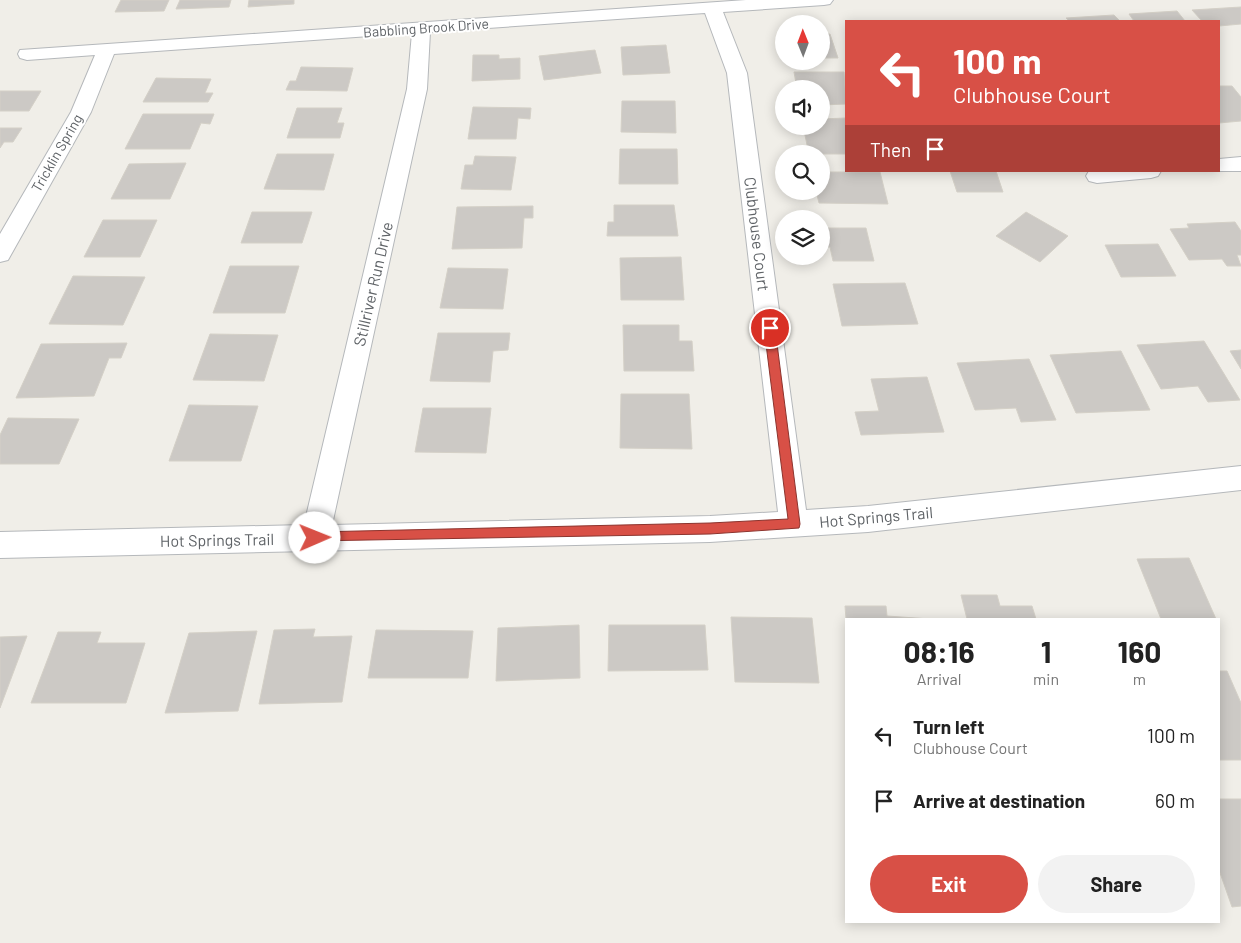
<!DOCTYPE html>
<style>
body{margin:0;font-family:Barlow,sans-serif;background:#f2f2f2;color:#222;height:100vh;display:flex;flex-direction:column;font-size:19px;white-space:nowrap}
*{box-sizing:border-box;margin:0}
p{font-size:16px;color:#767676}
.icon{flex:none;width:28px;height:28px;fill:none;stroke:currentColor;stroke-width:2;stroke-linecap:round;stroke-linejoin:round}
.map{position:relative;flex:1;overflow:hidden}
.sheet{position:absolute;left:845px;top:618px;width:375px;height:305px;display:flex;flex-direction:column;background:#fff;border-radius:0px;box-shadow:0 2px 12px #0003}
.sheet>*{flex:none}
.top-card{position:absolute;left:845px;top:20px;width:375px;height:152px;border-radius:0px;box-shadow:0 2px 12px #0003;background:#d85046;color:#fff;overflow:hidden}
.needle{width:32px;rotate:359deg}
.controls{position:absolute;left:775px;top:15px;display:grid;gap:10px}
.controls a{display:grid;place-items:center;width:55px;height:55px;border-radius:50%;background:#fff;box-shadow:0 2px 12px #0003;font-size:25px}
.pin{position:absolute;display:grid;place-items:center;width:42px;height:42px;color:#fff;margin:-21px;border:2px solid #fff;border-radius:50%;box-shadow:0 1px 5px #0007}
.me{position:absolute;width:55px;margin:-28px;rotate:89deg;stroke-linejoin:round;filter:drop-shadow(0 0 4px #0008)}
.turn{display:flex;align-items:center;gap:18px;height:105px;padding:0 25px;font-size:22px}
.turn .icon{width:65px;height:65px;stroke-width:2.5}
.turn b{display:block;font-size:35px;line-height:42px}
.then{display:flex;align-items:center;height:48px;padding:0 25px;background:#0003;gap:10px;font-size:19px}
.eta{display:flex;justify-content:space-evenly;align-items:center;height:85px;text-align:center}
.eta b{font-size:30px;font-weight:700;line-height:35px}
.primary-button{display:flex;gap:10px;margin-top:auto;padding:10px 25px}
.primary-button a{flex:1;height:58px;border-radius:30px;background:#d85046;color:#fff;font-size:20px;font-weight:700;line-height:58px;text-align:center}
.primary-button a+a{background:#f2f2f2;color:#222}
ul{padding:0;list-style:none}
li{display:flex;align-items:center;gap:15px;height:65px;padding:0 25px}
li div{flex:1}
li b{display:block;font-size:19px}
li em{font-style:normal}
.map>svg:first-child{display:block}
.building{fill:#ccc9c5;stroke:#d4d0c7}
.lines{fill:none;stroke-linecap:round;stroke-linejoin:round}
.minor-casing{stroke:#b5b8bb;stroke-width:2}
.minor{fill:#fff;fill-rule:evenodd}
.route{fill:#d85046;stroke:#8c342e}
.labels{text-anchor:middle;stroke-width:4;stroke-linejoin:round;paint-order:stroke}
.far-street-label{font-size:14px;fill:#5f6367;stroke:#fff}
.street-label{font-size:16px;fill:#5f6367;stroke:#fff}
</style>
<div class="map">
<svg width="1241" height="943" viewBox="0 0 1241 943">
<rect width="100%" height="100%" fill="#f0eee8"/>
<!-- building -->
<g class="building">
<path d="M121 0H169L164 11 115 12Z"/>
<path d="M180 0H231L229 7 176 9Z"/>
<path d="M249 0H294V4L248 7Z"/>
<path d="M1241 7V24L1219 26V21H1202L1192 10Z"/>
<path d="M1177 11 1185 21H1134L1129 14Z"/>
<path d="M1114 15 1120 21H1069L1066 18Z"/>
<path d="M821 34H830L838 58H821Z"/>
<path d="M666 45 670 73 623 75 621 47Z"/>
<path d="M595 50 601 73 544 80 539 56Z"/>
<path d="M473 55H499V59L520 58V79L472 81Z"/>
<path d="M301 67 353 68 347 91 286 90 290 81H296Z"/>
<path d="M794 72H844L846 104 821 105V89H797Z"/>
<path d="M156 78 211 79 205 93H213L208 102H143Z"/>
<path d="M1219 86H1232L1241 97V121L1219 123Z"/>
<path d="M0 91H41L29 111H0Z"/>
<path d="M622 101H675L676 133 621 132Z"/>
<path d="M473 107 531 108 530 119 518 118 516 139H468Z"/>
<path d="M297 108H342L337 123H344L340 138H287Z"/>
<path d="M143 114H214L210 124 201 123 190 149H125Z"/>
<path d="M846 118V154H809L803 126H821V119Z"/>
<path d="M0 128H22L13 142H4L0 148Z"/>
<path d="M620 149H677L678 184H619Z"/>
<path d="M277 154H334L324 190 264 189Z"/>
<path d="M475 156 516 157 511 190 461 189 465 165H473Z"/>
<path d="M186 163 170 199H111L129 164Z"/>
<path d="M950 171H996L1003 192H957Z"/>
<path d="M821 172H880L888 204 819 203 816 191H821Z"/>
<path d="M614 205H674L678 236H607L608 222H614Z"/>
<path d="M533 206V218H524L522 248 452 249 457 207Z"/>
<path d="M252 212H312L302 243H241Z"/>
<path d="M1026 212 1068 236 1040 262 996 236Z"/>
<path d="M103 220H157L140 257H84Z"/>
<path d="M1235 222 1241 231V255H1237L1241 266H1227L1222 259 1189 260 1170 229 1189 228 1187 224Z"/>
<path d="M821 228H866L874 261H833L830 247H821Z"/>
<path d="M1158 244 1176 276 1121 277 1105 245Z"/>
<path d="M681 257 684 300H621L620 258Z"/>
<path d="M230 266H299L285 313H213Z"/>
<path d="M448 268 508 269 503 309 440 308Z"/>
<path d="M73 276 145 277 123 325 49 324Z"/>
<path d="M905 283 918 324 842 326 833 284Z"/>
<path d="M623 325H679V341H692L694 371H624Z"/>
<path d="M438 333H510L508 350 493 351 490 382 430 381Z"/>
<path d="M210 334 278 335 264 381 193 380Z"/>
<path d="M1204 341 1240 400 1208 402 1198 386 1161 389 1137 345Z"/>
<path d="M127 343 121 358H109L94 396 16 398 41 344Z"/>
<path d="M1241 350V369L1230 351Z"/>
<path d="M1121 351 1150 410 1076 413 1050 355Z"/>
<path d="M1029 359 1056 420 1021 422 1016 408 975 410 957 363Z"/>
<path d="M927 377 944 432 861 435 855 412 879 411 871 379Z"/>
<path d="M621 394H689L692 449 620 448Z"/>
<path d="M189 405 258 406 241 461H169Z"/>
<path d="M423 408H491L486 453 415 452Z"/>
<path d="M8 418 79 419 59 464H0V435Z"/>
<path d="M1189 558 1216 619H1161L1137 559Z"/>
<path d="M961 595H997L1000 606H1032L1036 619H967Z"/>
<path d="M845 606H886L887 616 930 619H846Z"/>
<path d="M731 617 812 618 819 683 735 682Z"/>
<path d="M579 625 580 678 496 681 498 628Z"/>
<path d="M609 625H705L708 670 608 671Z"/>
<path d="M315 629 313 637 352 636 342 702 259 704 274 630Z"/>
<path d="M376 630 473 631 468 678H368Z"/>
<path d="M257 631 238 711 165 713 189 633Z"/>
<path d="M58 632H101L97 643H145L126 703H31Z"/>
<path d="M27 636 0 708V637Z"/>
<path d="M1219 671H1227L1241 703V760H1219Z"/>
<path d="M1219 799H1241V906L1232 907 1219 870Z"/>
</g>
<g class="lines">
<defs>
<g id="minor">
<path d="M746 0H833L830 4 824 5 723 12 747 73 806 510 868 506 1241 466V490L868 532 710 542 0 558V532L304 525 407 89 412 33 114 54 91 112 8 260 0 262V234L71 112 95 55 27 60 20 58 18 54 20 50ZM705 13 727 73 778 512 710 516 332 525 427 89 430 32Z"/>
<path d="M1241 157V171H1213H1219V159Z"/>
<path d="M1089 171H1161L1158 176 1151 178 1097 183 1089 181 1086 176Z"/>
</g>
</defs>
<!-- minor casing -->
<use href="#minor" class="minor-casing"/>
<!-- minor -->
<use href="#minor" class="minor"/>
</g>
<!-- route -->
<path class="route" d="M770 324 775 328 800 524 799 528 710 534 311 541 309 538 315 532 710 523 788 519 764 328Z"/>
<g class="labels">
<!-- far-street labels -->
<g class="far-street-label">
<text transform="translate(426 28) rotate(-4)" y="5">Babbling Brook Drive</text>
<text transform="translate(57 153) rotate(-60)" y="5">Tricklin Spring</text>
</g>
<!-- street labels -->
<g class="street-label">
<text transform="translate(757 234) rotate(83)" y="6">Clubhouse Court</text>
<text transform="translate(373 284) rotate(-77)" y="6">Stillriver Run Drive</text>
<text transform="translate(876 517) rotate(-5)" y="6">Hot Springs Trail</text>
<text transform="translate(217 540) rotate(-1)" y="6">Hot Springs Trail</text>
</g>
</g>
</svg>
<div class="controls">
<a><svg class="needle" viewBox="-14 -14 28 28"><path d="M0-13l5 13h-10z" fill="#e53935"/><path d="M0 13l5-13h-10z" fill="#767676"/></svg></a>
<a><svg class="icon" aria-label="sound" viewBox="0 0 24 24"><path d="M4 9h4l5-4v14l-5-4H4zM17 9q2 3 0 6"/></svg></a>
<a><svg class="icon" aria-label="search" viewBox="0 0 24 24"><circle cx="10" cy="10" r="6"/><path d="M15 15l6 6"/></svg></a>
<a><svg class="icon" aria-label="layers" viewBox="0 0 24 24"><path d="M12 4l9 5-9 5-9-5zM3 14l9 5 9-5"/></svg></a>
</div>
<div class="pin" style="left:770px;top:328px;background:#d93025"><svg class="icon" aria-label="arrive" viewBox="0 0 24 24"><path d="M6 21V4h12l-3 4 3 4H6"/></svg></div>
<svg class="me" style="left:315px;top:538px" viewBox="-20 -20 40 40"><circle r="19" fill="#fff"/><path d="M0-13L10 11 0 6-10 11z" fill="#d85046"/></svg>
<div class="top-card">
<div class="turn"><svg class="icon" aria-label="left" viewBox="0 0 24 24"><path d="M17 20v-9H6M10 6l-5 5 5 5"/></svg><div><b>100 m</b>Clubhouse Court</div></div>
<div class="then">Then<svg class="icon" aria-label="arrive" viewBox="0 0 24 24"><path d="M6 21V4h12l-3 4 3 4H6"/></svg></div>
</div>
<section class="sheet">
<div class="eta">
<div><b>08:16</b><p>Arrival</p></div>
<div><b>1</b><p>min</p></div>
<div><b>160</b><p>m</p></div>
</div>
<ul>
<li><svg class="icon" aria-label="left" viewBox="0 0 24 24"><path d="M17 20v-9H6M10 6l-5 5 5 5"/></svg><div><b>Turn left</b><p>Clubhouse Court</p></div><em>100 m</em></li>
<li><svg class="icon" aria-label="arrive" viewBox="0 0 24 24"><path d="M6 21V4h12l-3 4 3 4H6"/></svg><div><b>Arrive at destination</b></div><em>60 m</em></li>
</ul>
<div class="primary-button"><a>Exit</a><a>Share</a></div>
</section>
</div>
